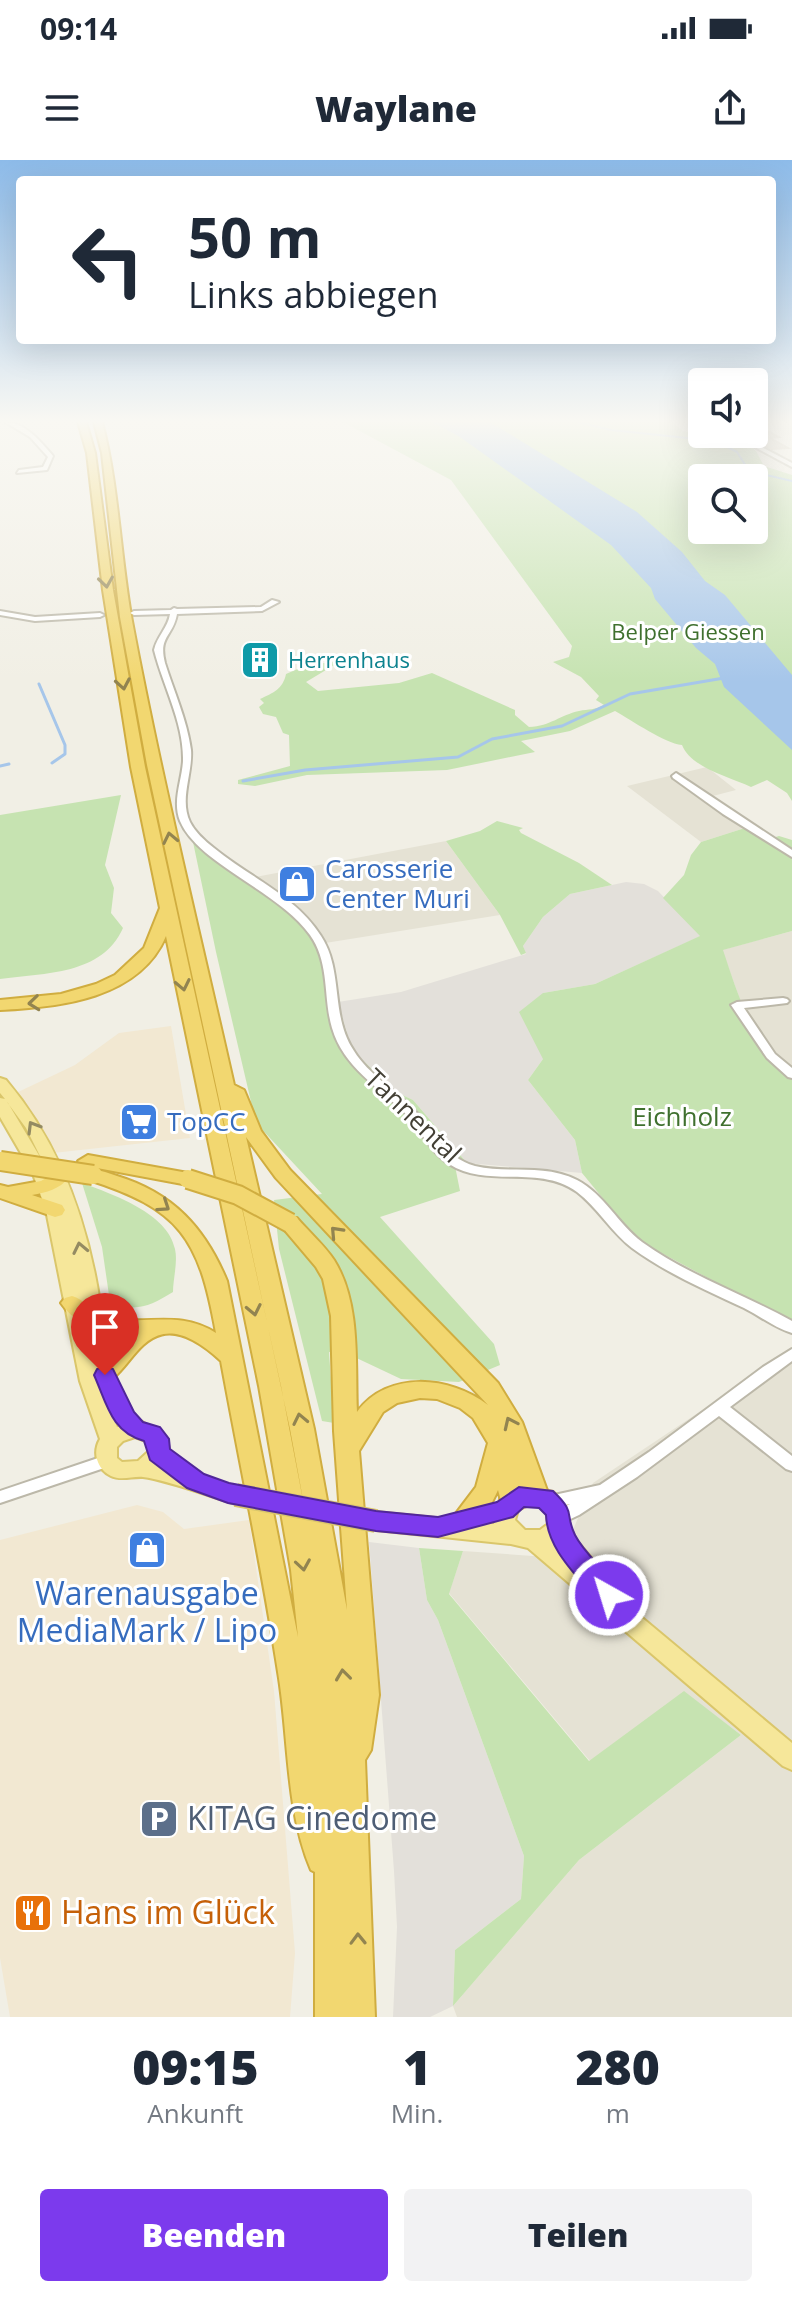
<!DOCTYPE html>
<html lang="de">
<meta charset="utf-8">
<style>
body{margin:0;font-family:"Open Sans",sans-serif;background:#f2f2f3;color:#1f2937;height:100vh;display:flex;flex-direction:column;font-size:30px;white-space:nowrap}
*{box-sizing:border-box;margin:0}
p{font-size:26px;color:#747a83}
.icon{flex:none;width:44px;height:44px;fill:none;stroke:currentColor;stroke-width:2;stroke-linecap:round;stroke-linejoin:round}
.map{position:relative;height:1857px;overflow:hidden}
.details{display:flex;flex-direction:column;background:#fff;flex:1}
.details>*{flex:none}
.guide{position:absolute;left:16px;top:16px;width:760px;height:168px;border-radius:8px;box-shadow:0 8px 32px #0002;background:#fff;color:#1f2937;overflow:hidden}
.tools{position:absolute;left:688px;top:208px;display:grid;gap:16px}
.tools a{display:grid;place-items:center;width:80px;height:80px;border-radius:8px;background:#fff;box-shadow:0 8px 32px #0002;font-size:40px}
.pin{position:absolute;display:grid;place-items:center;width:68px;height:68px;color:#fff;margin:-82px -34px;border-radius:50% 50% 50% 0;rotate:-45deg;box-shadow:0 0 8px #0007}
.pin .icon{rotate:45deg}
.me{position:absolute;width:88px;margin:-44px;rotate:321deg;stroke-linejoin:round;filter:drop-shadow(0 0 6px #0008)}
.turn{display:flex;align-items:center;gap:28px;height:168px;padding:0 40px;font-size:36px}
.turn .icon{width:104px;height:104px;stroke-width:2.5}
.turn b{display:block;font-size:56px;line-height:68px}
.eta{display:flex;justify-content:space-evenly;align-items:center;height:136px;text-align:center}
.eta b{font-size:48px;font-weight:800;line-height:56px}
.button{display:flex;gap:16px;margin-top:auto;padding:16px 40px}
.button a{flex:1;height:92px;border-radius:8px;background:#7c3aed;color:#fff;font-size:32px;font-weight:800;line-height:92px;text-align:center}
.button a+a{background:#f2f2f3;color:#1f2937}
.status{display:flex;justify-content:space-between;align-items:center;height:56px;padding:0 40px;background:#fff;direction:ltr}
.status svg{height:22px;fill:currentColor}
header{display:flex;justify-content:space-between;align-items:center;height:104px;padding:0 40px;background:#fff;font-size:36px;font-weight:800}
.map>svg:first-child{display:block}
.residential{fill:#e5e2d4}
.commercial{fill:#f2e8d2}
.industrial{fill:#e3e0da}
.green{fill:#c6e3b1;fill-rule:evenodd}
.water{fill:#a6c6ea}
.lines{fill:none;stroke-linecap:round;stroke-linejoin:round}
.stream-far1{stroke:#a6c6ea;stroke-width:2}
.stream{stroke:#a6c6ea;stroke-width:3}
.building{fill:#d2ccbc;stroke:#ccc4b0;stroke-width:2}
.minor-casing{stroke:#bcb8a9;stroke-width:4}
.major-casing{stroke:#dac66b;stroke-width:4}
.highway-casing{stroke:#d0ad40;stroke-width:4}
.minor{fill:#fff;fill-rule:evenodd}
.major{fill:#f6e79a;fill-rule:evenodd}
.highway{fill:#f2d770;fill-rule:evenodd}
.major-bridge-casing{stroke:#dac66b;stroke-width:24;stroke-linecap:butt}
.highway-bridge-casing{stroke:#d0ad40;stroke-width:22;stroke-linecap:butt}
.major-bridge{stroke:#f6e79a;stroke-width:20}
.highway-bridge{stroke:#f2d770;stroke-width:18}
.oneway{stroke:#928450}
.oneway2{stroke:#948b62}
.route{fill:#7c3aed;stroke:#51269a;stroke-width:2}
.labels{text-anchor:middle;stroke-width:6;stroke-linejoin:round;paint-order:stroke}
.far-park-label{font-size:22px;fill:#3f702e;stroke:#fff}
.far-culture-label{font-size:22px;fill:#0d838f;stroke:#fff;text-anchor:start}
.shop-label{font-size:26px;fill:#366cbe;stroke:#fff;text-anchor:start}
.street-label{font-size:26px;fill:#434035;stroke:#fff}
.park-label{font-size:26px;fill:#3f702e;stroke:#fff}
.near-shop-label{font-size:32px;fill:#366cbe;stroke:#fff}
.near-service-label{font-size:32px;fill:#4e5e75;stroke:#fff;text-anchor:start}
.near-food-label{font-size:32px;fill:#c56008;stroke:#fff;text-anchor:start}
</style>
<div class="status"><b>09:14</b><svg viewBox="0 0 49 12"><path d="M0 12V9h3v3zM5 12V6h3v6zM10 12V3h3v9zM15 12V0h3v12zM26 1h20v11H26zM47 4h2v5h-2z"/></svg></div>
<header><svg class="icon" aria-label="menu" viewBox="0 0 24 24"><path d="M4 6h16M4 12h16M4 18h16"/></svg>Waylane<svg class="icon" aria-label="share" viewBox="0 0 24 24"><path d="M12 15V3M7 8l5-5 5 5M5 13v7h14v-7"/></svg></header>
<div class="map">
<svg width="792" height="1857" viewBox="0 0 792 1857">
<rect width="100%" height="100%" fill="#f1efe5"/>
<!-- residential -->
<g class="residential">
<path d="M707 607 736 630 705 638 748 667 701 682 627 626Z"/>
<path d="M446 681 500 755 319 784 250 718Z"/>
<path d="M792 771V913L776 901 746 856 722 790Z"/>
<path d="M792 1190V1857H457L453 1846 579 1700 741 1575 684 1532 590 1601 449 1433 463 1391 561 1398 593 1323Z"/>
</g>
<!-- commercial -->
<g class="commercial">
<path d="M171 866 190 978 53 993 16 933 75 905 119 873Z"/>
<path d="M137 1345 163 1352 184 1369 249 1360 274 1531 295 1793 290 1857H10L0 1798V1380Z"/>
</g>
<!-- industrial -->
<g class="industrial">
<path d="M626 722 644 724 658 731 701 776 595 824 543 833V899L528 920 575 980 582 1013 467 1003 413 940 396 932 352 890 338 842 401 832 526 794 523 786 543 757 570 734Z"/>
<path d="M369 1382 419 1388 427 1440 438 1460 524 1696 521 1739 455 1790 453 1846 430 1857H393L397 1767 394 1711Z"/>
</g>
<!-- green -->
<g class="green">
<path d="M343 262H672L683 271 746 283 756 291 764 306 792 315V641L787 633 767 620 751 627C730 617 691 608 682 585 664 583 633 561 615 551L570 571 521 581 535 592 447 610 307 615 255 626 238 624V620L290 606 289 575 283 573 276 557 263 554 259 547 264 543 260 539C273 533 283 529 286 514L307 505 341 501 306 522 318 531 399 523 432 513 515 550V555L529 567C551 566 560 555 579 551 589 549 595 550 604 545L596 540 599 536 581 517 553 502 569 497 572 486 451 320ZM702 318H754V370H702Z"/>
<path d="M121 635 105 705 114 728 111 753 123 768C102 815 45 813 0 819V655Z"/>
<path d="M497 661 523 668 519 670 521 673 579 703 612 725 570 734 543 757 523 786 526 793 521 795 500 755 446 681 480 671Z"/>
<path d="M748 667 769 679 779 676 792 680V771L723 790C738 835 752 883 792 913V1163L637 1080 582 1013 575 980 528 920 543 899 519 852 543 833 595 824 700 776 663 738 684 715 691 695 701 682Z"/>
<path d="M193 682 211 696 250 718 300 760 319 784 352 890 396 932 413 940 467 1003 455 1006 460 1031 380 1057 494 1184 500 1205 459 1222 401 1219 348 1194 329 1192 334 1263 322 1261 279 1089 274 1040 322 1034 256 963 216 792Z"/>
<path d="M82 1023C112 1034 168 1053 175 1089 178 1102 173 1119 173 1132 150 1146 136 1153 110 1142L102 1087Z"/>
<path d="M419 1388 463 1391 449 1434 589 1601 684 1531 741 1575 579 1700 453 1846 455 1790 521 1739 524 1696 438 1460 427 1440Z"/>
</g>
<!-- water -->
<path class="water" d="M432 262H490L637 352 682 392 705 421 725 435 792 515V590L724 527 715 504 696 488 655 439 651 428 611 385 460 277Z"/>
<g class="lines">
<!-- stream-far1 -->
<path class="stream-far1" d="M578 262 611 270 716 281 737 292 749 311 792 321"/>
<!-- stream -->
<g class="stream">
<path d="M39 524 65 585V594L52 603"/>
<path d="M0 606 9 604"/>
<path d="M243 621 305 610 458 597 492 579 562 566 630 534 724 518"/>
</g>
</g>
<!-- building -->
<path class="building" d="M754 264 779 277 770 278 788 288 772 289 743 274H754Z"/>
<g class="lines">
<defs>
<g id="minor">
<path d="M5 262C25 262 41 282 53 296L47 310 17 313 19 310 43 307 48 297 30 277Z"/>
<path d="M730 274H737L792 303V307Z"/>
<path d="M272 440 279 442 262 451 177 454C173 477 158 476 165 503 174 532 187 560 191 590 193 613 179 639 190 662 195 672 205 681 214 688 249 717 296 736 321 776 344 811 330 856 354 891 369 915 395 929 414 950 434 970 445 998 475 1006 509 1014 544 1003 577 1020 604 1034 618 1064 642 1082 688 1115 743 1134 792 1161V1173C775 1168 760 1156 744 1148 706 1130 666 1113 632 1088 611 1072 598 1048 577 1032 539 1004 488 1029 449 1004 430 992 421 970 406 954 379 927 343 907 332 868 323 838 330 803 310 775 279 731 198 704 180 661 172 641 182 620 183 601 184 563 163 526 154 490 157 476 168 468 170 454L134 455 130 453 134 451 171 450 174 448 177 449 261 447Z"/>
<path d="M0 451 35 457 100 453 104 455 100 457 35 461 0 455Z"/>
<path d="M676 613 792 690V697L723 654 673 618 672 616Z"/>
<path d="M783 838 787 839 789 841 787 843 744 848 775 894 792 908V918L788 917 767 898 731 845 737 842Z"/>
<path d="M792 1189V1201L730 1247 792 1296V1311L786 1309 719 1256 637 1317 579 1355 560 1364 554 1362 552 1357 554 1352 570 1344 551 1348 545 1347 543 1342 545 1337 600 1325 649 1292 763 1207Z"/>
<path d="M107 1295 113 1297 115 1301 113 1305 0 1343V1331Z"/>
</g>
<g id="major">
<path d="M0 918 6 920C56 979 83 1048 97 1125 103 1157 105 1190 117 1221 122 1234 130 1255 142 1262 157 1272 167 1268 169 1291L203 1317 244 1329 247 1335 244 1341 236 1344C208 1336 171 1321 143 1317 133 1316 121 1321 111 1316 97 1309 92 1293 100 1279L80 1221 46 1050 33 1014 0 957V938L5 939 0 933ZM7 942 26 968 43 1002 8 943ZM110 1249 121 1266 117 1267ZM135 1277 146 1281 149 1291 138 1301 122 1302 117 1298V1287L123 1281Z"/>
<path d="M528 1326 553 1332 566 1345 570 1367 576 1380 620 1432 622 1441 792 1583V1610L783 1606 528 1388 511 1384 376 1370 368 1367 365 1361 368 1355 376 1352 494 1364 500 1339ZM530 1344 539 1345 547 1354 548 1364 540 1370H525L515 1360 518 1350Z"/>
</g>
<g id="highway">
<path d="M78 262H86L95 293 113 430 145 607 281 1226 307 1361 290 1269 147 605 120 457 102 293 94 262H102C119 327 120 395 132 461 161 616 199 770 234 925L244 930 261 971 290 1010 498 1223 522 1262 549 1336 545 1343 537 1346 529 1343 522 1326 524 1341 521 1348 512 1351 503 1348 498 1330C490 1347 477 1375 454 1367L451 1360 476 1327 488 1283 473 1258 460 1248 437 1239 420 1238 397 1243 383 1252 359 1291 379 1535 371 1590 365 1600 375 1857H315V1712L311 1710C285 1649 289 1577 278 1512 262 1408 240 1305 221 1201 139 1125 132 1232 97 1221L94 1215 97 1209 127 1174C101 1172 76 1166 61 1143L65 1138 72 1136C84 1139 91 1152 104 1156 144 1168 176 1148 216 1173 199 1078 181 1049 86 1019L83 1015 86 1011C97 1008 107 1013 117 1016 173 1033 205 1068 227 1121L298 1477 291 1410 259 1226 166 776C139 839 60 847 0 850V840L61 834 96 824 115 815 144 788 160 748 131 607 103 430 87 293ZM246 977 276 1018 488 1245C450 1216 388 1210 357 1252 355 1204 361 1143 334 1100 324 1085 309 1072 297 1058H283L280 1063 283 1068 316 1107 323 1119 331 1156 334 1271 347 1450 314 1269Z"/>
<path d="M88 995 188 1013 198 1019 188 1025 81 1005 78 1001Z"/>
<path d="M59 1011 69 1017C59 1030 47 1032 32 1035L62 1045 65 1050 62 1055 55 1057 0 1038V1025L8 1027 41 1021Z"/>
</g>
</defs>
<!-- minor casing -->
<use href="#minor" class="minor-casing"/>
<!-- major casing -->
<use href="#major" class="major-casing"/>
<!-- highway casing -->
<use href="#highway" class="highway-casing"/>
<!-- minor -->
<use href="#minor" class="minor"/>
<!-- major -->
<use href="#major" class="major"/>
<!-- highway -->
<use href="#highway" class="highway"/>
<defs>
<path id="major-bridge" d="M236 1335 376 1361"/>
<g id="highway-bridge">
<path d="M0 1001 93 1015"/>
<path d="M188 1019 238 1035 290 1063"/>
</g>
</defs>
<!-- major-bridge casing -->
<use href="#major-bridge" class="major-bridge-casing"/>
<!-- highway-bridge casing -->
<use href="#highway-bridge" class="highway-bridge-casing"/>
<!-- major-bridge -->
<use href="#major-bridge" class="major-bridge"/>
<!-- highway-bridge -->
<use href="#highway-bridge" class="highway-bridge"/>
</g>
<!-- one-way arrows -->
<defs><path id="oneway-chevron" d="M-2-3.5L2.5 0L-2 3.5" fill="none" stroke-width="1.6" stroke-linecap="round" stroke-linejoin="round" transform="scale(2)"/></defs>
<g class="oneway">
<use href="#oneway-chevron" transform="translate(106 422) rotate(82)"/>
<use href="#oneway-chevron" transform="translate(123 524) rotate(80)"/>
<use href="#oneway-chevron" transform="translate(170 678) rotate(-102)"/>
<use href="#oneway-chevron" transform="translate(183 825) rotate(78)"/>
<use href="#oneway-chevron" transform="translate(34 843) rotate(174)"/>
<use href="#oneway-chevron" transform="translate(164 1046) rotate(34)"/>
<use href="#oneway-chevron" transform="translate(336 1072) rotate(-133)"/>
<use href="#oneway-chevron" transform="translate(254 1150) rotate(78)"/>
<use href="#oneway-chevron" transform="translate(300 1259) rotate(-102)"/>
<use href="#oneway-chevron" transform="translate(510 1263) rotate(-115)"/>
<use href="#oneway-chevron" transform="translate(303 1405) rotate(81)"/>
<use href="#oneway-chevron" transform="translate(343 1515) rotate(-97)"/>
<use href="#oneway-chevron" transform="translate(358 1779) rotate(-91)"/>
</g>
<g class="oneway2">
<use href="#oneway-chevron" transform="translate(33 967) rotate(-121)"/>
<use href="#oneway-chevron" transform="translate(80 1088) rotate(-102)"/>
</g>
<!-- sky -->
<linearGradient id="sky" x2="0" y2="1"><stop stop-color="#8dbbe9"/><stop offset="0.5" stop-color="#f9f8f3"/><stop offset="1" stop-color="#f9f8f3" stop-opacity="0"/></linearGradient>
<rect width="792" height="522" fill="url(#sky)"/>
<!-- route -->
<path class="route" d="M105 1207 113 1209 134 1252 143 1262 160 1267 169 1279 170 1289 204 1314 229 1323 376 1351 438 1357 497 1342 519 1327 553 1331C577 1354 564 1352 575 1375 586 1397 610 1412 621 1435L618 1443 609 1446 599 1443C579 1417 547 1390 546 1355L539 1348 524 1347 513 1357 438 1377 376 1371 228 1343 187 1328 150 1300 144 1281C111 1272 107 1244 94 1215L97 1209Z"/>
<!-- icons -->
<defs>
<symbol id="building-square" viewBox="-11 -11 22 22"><rect x="-9" y="-9" width="18" height="18" rx="4" fill="#0f9aa8" stroke="#fff"/><path d="M-4-6H4V6H1V3H-1V6H-4ZM-2.5-4.3h1.7v1.8h-1.7ZM.8-4.3h1.7v1.8H.8ZM-2.5-1h1.7V.8h-1.7ZM.8-1h1.7V.8H.8Z" fill="#fff"/></symbol>
<symbol id="shop-square" viewBox="-11 -11 22 22"><rect x="-9" y="-9" width="18" height="18" rx="4" fill="#3f7fe0" stroke="#fff"/><path d="M-5-2.5h2.3a2.7 3.5 0 0 1 5.4 0H5L5.5 6h-11ZM-1.5-2.5h3a1.5 2.3 0 0 0-3 0Z" fill="#fff"/></symbol>
<symbol id="supermarket-square" viewBox="-11 -11 22 22"><rect x="-9" y="-9" width="18" height="18" rx="4" fill="#3f7fe0" stroke="#fff"/><path d="M-6-5.5h2.5l.6 2H6L4.5 2H-2.5L-4.4-4H-6ZM-1.5 3.2a1.3 1.3 0 1 0 .1 0ZM3 3.2a1.3 1.3 0 1 0 .1 0Z" fill="#fff"/></symbol>
<symbol id="parking-square" viewBox="-11 -11 22 22"><rect x="-9" y="-9" width="18" height="18" rx="4" fill="#5c6f8a" stroke="#fff"/><path d="M-3.5-5.5H1a3.5 3.5 0 0 1 0 7H-1V5.5H-3.5ZM-1-3.4V-.6H.8a1.4 1.4 0 0 0 0-2.8Z" fill="#fff"/></symbol>
<symbol id="restaurant-square" viewBox="-11 -11 22 22"><rect x="-9" y="-9" width="18" height="18" rx="4" fill="#e8710a" stroke="#fff"/><path d="M-5-6h1v4h1v-4h1v4h1v-4h1v5L-1.5 .5V6h-2V.5L-5-1ZM5-6V6H3V1.5H1.5Q1.5-4 5-6Z" fill="#fff"/></symbol>
</defs>
<g fill-rule="evenodd">
<use href="#building-square" x="238" y="478" width="44" height="44"/>
<use href="#shop-square" x="275" y="702" width="44" height="44"/>
<use href="#supermarket-square" x="117" y="940" width="44" height="44"/>
<use href="#shop-square" x="125" y="1368" width="44" height="44"/>
<use href="#parking-square" x="137" y="1637" width="44" height="44"/>
<use href="#restaurant-square" x="11" y="1731" width="44" height="44"/>
</g>
<g class="labels">
<!-- far-park labels -->
<g class="far-park-label">
<text x="688" y="480">Belper Giessen</text>
</g>
<!-- far-culture labels -->
<g class="far-culture-label">
<text x="288" y="508">Herrenhaus</text>
</g>
<!-- shop labels -->
<g class="shop-label">
<text x="325" y="718">Carosserie<tspan x="325" dy="30">Center Muri</tspan></text>
<text x="167" y="971">TopCC</text>
</g>
<!-- street labels -->
<g class="street-label">
<text transform="translate(413 956) rotate(44)" y="9">Tannental</text>
</g>
<!-- park labels -->
<g class="park-label">
<text x="682" y="966">Eichholz</text>
</g>
<!-- near-shop labels -->
<g class="near-shop-label">
<text x="147" y="1445">Warenausgabe<tspan x="147" dy="37">MediaMark / Lipo</tspan></text>
</g>
<!-- near-service labels -->
<g class="near-service-label">
<text x="187" y="1670">KITAG Cinedome</text>
</g>
<!-- near-food labels -->
<g class="near-food-label">
<text x="61" y="1764">Hans im Glück</text>
</g>
</g>
</svg>
<div class="tools">
<a><svg class="icon" aria-label="sound" viewBox="0 0 24 24"><path d="M4 9h4l5-4v14l-5-4H4zM17 9q2 3 0 6"/></svg></a>
<a><svg class="icon" aria-label="search" viewBox="0 0 24 24"><circle cx="10" cy="10" r="6"/><path d="M15 15l6 6"/></svg></a>
</div>
<div class="pin" style="left:105px;top:1215px;background:#d93025"><svg class="icon" aria-label="arrive" viewBox="0 0 24 24"><path d="M6 21V4h12l-3 4 3 4H6"/></svg></div>
<svg class="me" style="left:609px;top:1435px" viewBox="-20 -20 40 40"><circle r="17" fill="#7c3aed" stroke="#fff" stroke-width="3"/><path d="M0-11L8 9 0 5-8 9z" fill="#fff"/></svg>
<div class="guide">
<div class="turn"><svg class="icon" aria-label="left" viewBox="0 0 24 24"><path d="M17 20v-9H6M10 6l-5 5 5 5"/></svg><div><b>50 m</b>Links abbiegen</div></div>
</div>
</div>
<section class="details">
<div class="eta">
<div><b>09:15</b><p>Ankunft</p></div>
<div><b>1</b><p>Min.</p></div>
<div><b>280</b><p>m</p></div>
</div>
<div class="button"><a>Beenden</a><a>Teilen</a></div>
</section>
